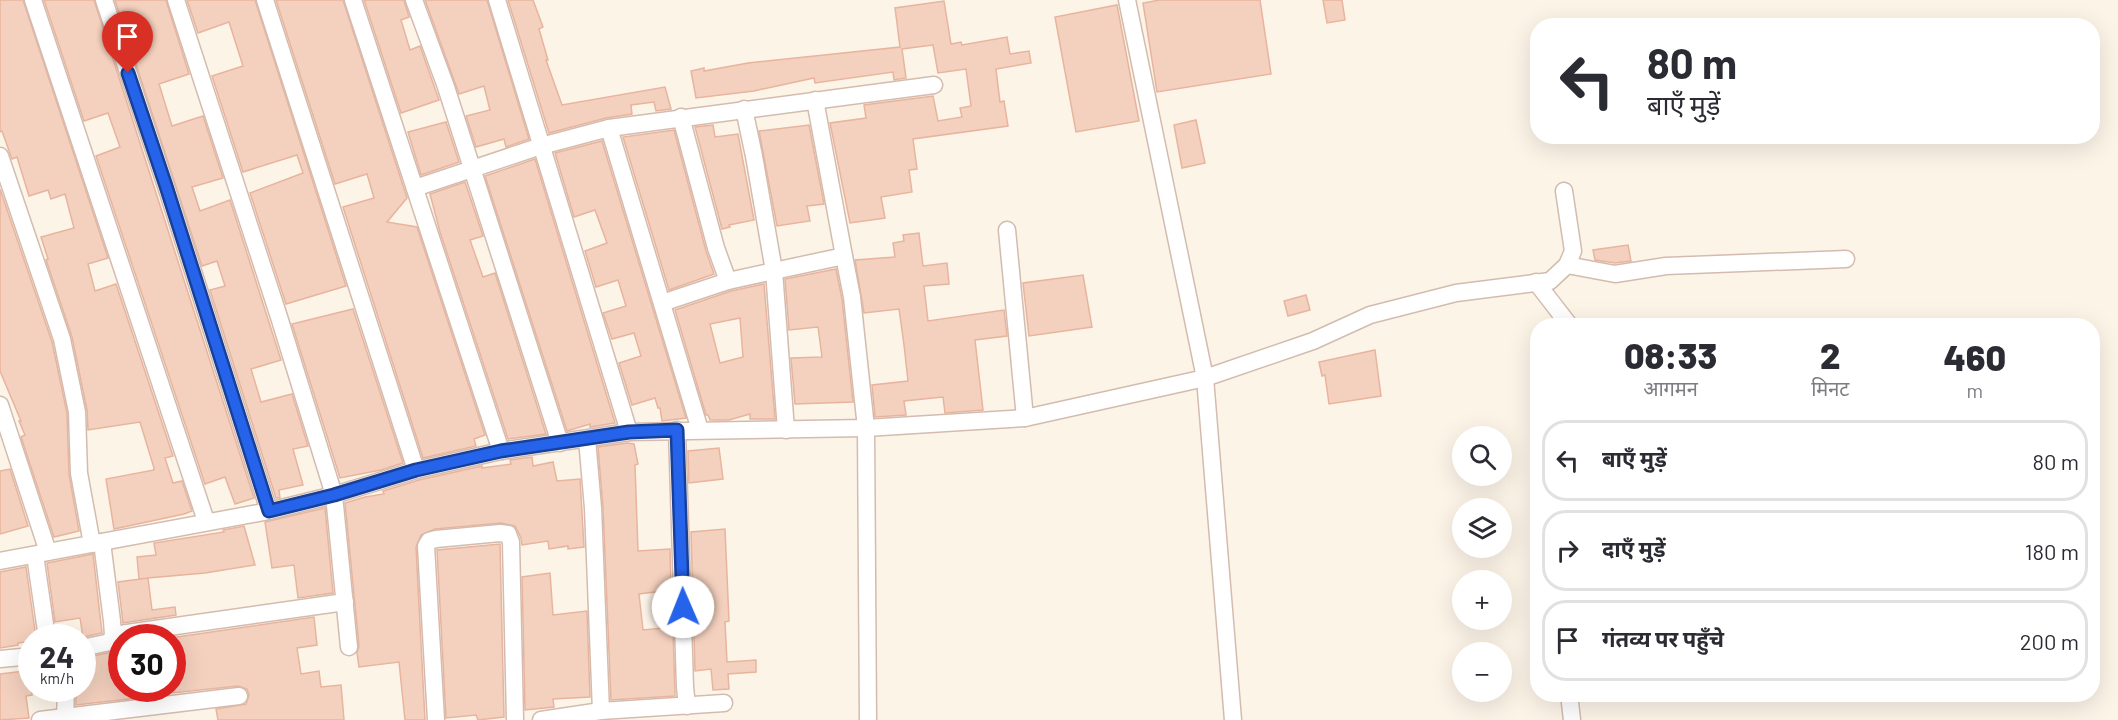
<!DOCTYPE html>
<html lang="hi">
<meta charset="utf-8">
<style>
body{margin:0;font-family:Barlow,"Noto Sans Devanagari",sans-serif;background:#f7f7f7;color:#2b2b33;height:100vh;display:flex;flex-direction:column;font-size:22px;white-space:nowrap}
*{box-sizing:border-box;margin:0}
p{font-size:20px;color:#7c7c81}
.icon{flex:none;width:33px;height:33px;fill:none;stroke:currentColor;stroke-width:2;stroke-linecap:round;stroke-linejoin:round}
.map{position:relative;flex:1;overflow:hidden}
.side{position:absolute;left:1530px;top:318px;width:570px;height:384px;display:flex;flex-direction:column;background:#fff;border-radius:24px;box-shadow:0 6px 24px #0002}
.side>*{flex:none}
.top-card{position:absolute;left:1530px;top:18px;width:570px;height:126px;border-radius:24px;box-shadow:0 6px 24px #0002;background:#fff;color:#2b2b33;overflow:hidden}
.fabs{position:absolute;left:1452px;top:426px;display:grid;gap:12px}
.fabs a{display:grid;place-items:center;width:60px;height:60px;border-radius:50%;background:#fff;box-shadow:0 6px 24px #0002;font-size:30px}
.speed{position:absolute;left:18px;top:624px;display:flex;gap:12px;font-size:30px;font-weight:700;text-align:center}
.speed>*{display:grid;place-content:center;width:78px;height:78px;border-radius:50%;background:#fff;box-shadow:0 6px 24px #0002;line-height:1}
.speed small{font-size:15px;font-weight:400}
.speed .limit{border:9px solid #d22;background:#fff;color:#111}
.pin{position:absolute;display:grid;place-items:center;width:51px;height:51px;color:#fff;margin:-62px -26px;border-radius:50% 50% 50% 0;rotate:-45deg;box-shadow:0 0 6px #0007}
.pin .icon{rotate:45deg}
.me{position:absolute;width:66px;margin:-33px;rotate:359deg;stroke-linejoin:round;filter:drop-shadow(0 0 4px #0008)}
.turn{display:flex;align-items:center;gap:21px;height:126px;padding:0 18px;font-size:27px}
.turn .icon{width:78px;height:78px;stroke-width:2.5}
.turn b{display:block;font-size:42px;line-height:51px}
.eta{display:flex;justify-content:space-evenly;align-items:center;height:102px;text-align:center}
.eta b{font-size:36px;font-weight:800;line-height:42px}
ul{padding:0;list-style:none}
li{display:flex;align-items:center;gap:18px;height:81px;margin:0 12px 9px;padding:0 6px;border:3px solid #e1e1e2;border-radius:24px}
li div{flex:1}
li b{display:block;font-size:22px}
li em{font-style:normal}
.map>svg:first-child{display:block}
.building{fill:#f4d0be;stroke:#e8b49e;stroke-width:1.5;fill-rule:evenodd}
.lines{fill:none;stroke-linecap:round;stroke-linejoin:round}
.minor-casing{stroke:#d3bcaf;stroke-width:19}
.minor{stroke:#fff;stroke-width:16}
.route-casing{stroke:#184099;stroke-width:15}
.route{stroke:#2563eb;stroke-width:10}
</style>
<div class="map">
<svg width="2118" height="720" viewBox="0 0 2118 720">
<rect width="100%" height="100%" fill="#fdf4e8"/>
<!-- building -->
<g class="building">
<path d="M0 0H23L108 258 88 264 95 291 116 284 173 456 165 458 173 483 182 481 192 511 184 514 114 529 106 479 154 470V468L140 422 88 430 87 410 72 337 46 260 48 259 41 237 74 228 65 194 51 199 48 190 29 196 17 157 12 159 2 131 0 132Z"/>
<path d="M44 0H94L254 498 235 504 225 477 205 484 96 156 120 147 108 113 84 121Z"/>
<path d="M115 0H166L189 74 159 84 172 126 203 116 223 178 192 187 200 211 230 200 281 360 251 369 261 402 292 394 308 446 293 449 303 485 279 490 280 498H276L210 290 225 286 217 261 202 266Z"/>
<path d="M187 0H255L346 286 286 304 250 193 303 173 297 155 243 172 212 76 243 66 229 22 198 33Z"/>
<path d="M276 0H343L407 198 387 222 417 227 485 435 474 439 476 446 423 458 343 207 374 198 367 174 335 184Z"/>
<path d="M364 0H404L409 17 401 20 410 50 420 46 439 100 401 113Z"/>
<path d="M425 0H487L529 139 506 147 504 139 476 147 466 116 490 110 484 86 459 94Z"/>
<path d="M508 0H533L543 27 539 29 548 60H546L562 105 665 87 671 109 656 111 654 102 631 105 632 114 606 118 549 133Z"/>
<path d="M1160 0H1260L1271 74 1157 92 1143 3Z"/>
<path d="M1323 0H1342L1345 20 1327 23Z"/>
<path d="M944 1 951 44 961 42 962 45 1007 37 1010 54 1029 51 1031 63 996 69 1000 102 1004 101 1008 126 913 139 917 169 909 170 912 192 881 197 885 218 850 223 830 123 866 118 864 105 933 96 938 121 962 117 960 108 971 106 966 69 938 73 933 45 902 49 906 78 894 80 893 72 815 83 814 78 754 91 696 98 691 71 704 68V71L748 63 900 47 895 8Z"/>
<path d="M1117 5 1139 121 1076 132 1055 17Z"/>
<path d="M1196 120 1205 163 1182 168 1174 125Z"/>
<path d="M446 122 459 162 421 175 408 132Z"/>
<path d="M713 125 715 137 738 134 754 220 729 225 730 227 722 229 695 127Z"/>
<path d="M809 125 824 204 807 206 810 221 777 226 759 131Z"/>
<path d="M674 130 706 251 714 274 669 290 623 137Z"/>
<path d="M602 141 686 418 662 421 660 408H658L655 398 632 405 619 363 641 356 634 333 612 339 603 313 626 306 618 280 596 287 585 251 607 243 595 210 574 217 555 153Z"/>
<path d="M535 159 615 423 590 427V424L567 431 485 176Z"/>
<path d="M465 182 483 236 470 240 483 277 495 273 546 434 508 439 440 232 430 194Z"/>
<path d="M0 189 52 342 67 413 69 474 79 531 54 537 21 437 25 435 19 421H21L0 371Z"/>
<path d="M919 233 923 266 947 263 949 284 924 286 928 321 1004 310 1007 336 975 340 983 410 945 413 943 397 904 401 906 415 875 417 872 385 908 381 904 345 899 309 864 313 855 260 895 257 893 243 904 241 903 235Z"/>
<path d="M1628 245 1631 261 1615 263 1595 260 1593 250Z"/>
<path d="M836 269 842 299 853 402 795 404 791 358 822 357 818 327 789 330 785 279Z"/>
<path d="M1083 275 1092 327 1029 336 1023 283Z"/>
<path d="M764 284 775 419H750V414L729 420H710L708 415H706L675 310 731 291ZM740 318 743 357 720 363 710 324Z"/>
<path d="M1306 295 1310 310 1288 316 1284 301Z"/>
<path d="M353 309 403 463 381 470 340 478 292 324Z"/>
<path d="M1375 350 1381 396 1329 404 1325 375 1322 376 1319 362Z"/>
<path d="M627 443 634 444 638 464 635 465 638 551 670 549 671 590 639 594 643 630 673 627 675 696 611 700 603 508 598 447Z"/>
<path d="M719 448 723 479 689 483 688 451Z"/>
<path d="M532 457 533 466 553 462 557 481 580 479 584 547 568 549V546L549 549 548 541 522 545 521 538 515 526 501 523 435 529 421 535 416 547 425 720H405L399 662 359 667 357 653 359 646 345 503 365 497 384 494 383 491 419 480 482 466V468L511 464 510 460Z"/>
<path d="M10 469 28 526 0 534V471Z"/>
<path d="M325 508 333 593 298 598 294 565 272 568 265 522Z"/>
<path d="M244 526 255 565 205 573 148 578 152 610 175 607 176 615 123 623 118 582 148 578 139 579 137 557 156 555 154 543 224 532 223 530Z"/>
<path d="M725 529 729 621 725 622 727 662 756 660V672L728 674 729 689 713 690 711 669 695 671 691 532Z"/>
<path d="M500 544 504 717 478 720 476 715 446 718 437 550Z"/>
<path d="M93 554 102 633 83 637 80 618 55 622 47 563Z"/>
<path d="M26 567 36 638H32V641L18 643V645L0 648V572Z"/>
<path d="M550 573 553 615 587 611 590 697 553 699 554 707 525 710 522 577Z"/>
<path d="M314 617 317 645 297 648 301 674 319 671 321 687 341 685 344 720H218L216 709 246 704 249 695 247 689 238 686 172 693V638H170Z"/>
<path d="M122 644V688H153L155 696 76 705V688H82V658L113 652Z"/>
<path d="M32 670V695L26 696 29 718 0 720V674Z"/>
</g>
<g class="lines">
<defs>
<g id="minor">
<path d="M33 0 206 521"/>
<path d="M104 0 166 186 269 511"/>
<path d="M176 0 279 317 334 495 349 647"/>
<path d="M265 0 416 470"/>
<path d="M353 0 501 451"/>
<path d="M414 0 446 87 560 443"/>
<path d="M497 0 629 432"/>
<path d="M1127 0 1205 378 1233 720"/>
<path d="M815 100 844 256"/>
<path d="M744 109 754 156 774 271 844 256 852 297 866 428 868 720"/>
<path d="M681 117 716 248 728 281"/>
<path d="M609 128 700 430"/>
<path d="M0 156 62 339 77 412 79 473 92 544"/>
<path d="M415 188 541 146 609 128 934 85"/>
<path d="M1007 230 1025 418"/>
<path d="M1567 265 1615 274 1666 266 1846 259"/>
<path d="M1536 282 1570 326"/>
<path d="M662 303 728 281 774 271 786 430"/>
<path d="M0 405 48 552"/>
<path d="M677 430 685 687 687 706"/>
<path d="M587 439 593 508 601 711"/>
<path d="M102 542 112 621 113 635"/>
<path d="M35 555 47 638"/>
<path d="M0 561 269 511 334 495 416 470 501 451 629 432 866 428 1025 418 1205 378 1313 341 1370 315 1456 293 1550 281 1567 265 1573 251 1564 191"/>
<path d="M82 648 110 642 113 635 345 602"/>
<path d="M0 659 32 656"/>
<path d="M1569 694 1572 720"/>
<path d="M40 720 239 696"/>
<path d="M65 720 66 688"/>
<path d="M436 720 426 546 429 541 436 539 500 533 508 534 511 542 515 720"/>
<path d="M541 720 601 711 724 703"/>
</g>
</defs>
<!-- minor casing -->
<use href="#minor" class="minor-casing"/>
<!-- minor -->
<use href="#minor" class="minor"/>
</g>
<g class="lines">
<defs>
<path id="route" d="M128 73 166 186 269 511 334 495 416 470 501 451 629 432 677 430 683 607"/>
</defs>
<!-- route casing -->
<use href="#route" class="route-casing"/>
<!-- route -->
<use href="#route" class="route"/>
</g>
</svg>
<div class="fabs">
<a><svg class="icon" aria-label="search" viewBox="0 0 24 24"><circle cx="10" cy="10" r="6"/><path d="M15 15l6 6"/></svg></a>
<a><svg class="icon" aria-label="layers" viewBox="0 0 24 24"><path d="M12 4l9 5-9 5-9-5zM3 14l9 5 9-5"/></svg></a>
<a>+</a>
<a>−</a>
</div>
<div class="speed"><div>24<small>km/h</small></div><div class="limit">30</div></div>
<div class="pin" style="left:128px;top:73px;background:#d93025"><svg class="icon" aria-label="arrive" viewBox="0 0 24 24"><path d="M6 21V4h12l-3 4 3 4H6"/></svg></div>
<svg class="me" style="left:683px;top:607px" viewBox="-20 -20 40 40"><circle r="19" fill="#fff"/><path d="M0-13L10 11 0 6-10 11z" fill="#2563eb"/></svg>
<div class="top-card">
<div class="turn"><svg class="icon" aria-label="left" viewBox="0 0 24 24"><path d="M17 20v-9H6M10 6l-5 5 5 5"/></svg><div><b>80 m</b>बाएँ मुड़ें</div></div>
</div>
<section class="side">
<div class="eta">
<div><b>08:33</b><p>आगमन</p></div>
<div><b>2</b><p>मिनट</p></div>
<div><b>460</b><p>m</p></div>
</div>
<ul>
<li><svg class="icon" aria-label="left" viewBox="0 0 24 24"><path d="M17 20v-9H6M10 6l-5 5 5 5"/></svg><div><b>बाएँ मुड़ें</b></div><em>80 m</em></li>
<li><svg class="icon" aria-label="right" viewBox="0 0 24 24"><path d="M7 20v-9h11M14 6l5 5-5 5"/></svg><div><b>दाएँ मुड़ें</b></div><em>180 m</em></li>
<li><svg class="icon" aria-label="arrive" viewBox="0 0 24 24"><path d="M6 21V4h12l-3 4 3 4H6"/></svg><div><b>गंतव्य पर पहुँचे</b></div><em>200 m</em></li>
</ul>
</section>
</div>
